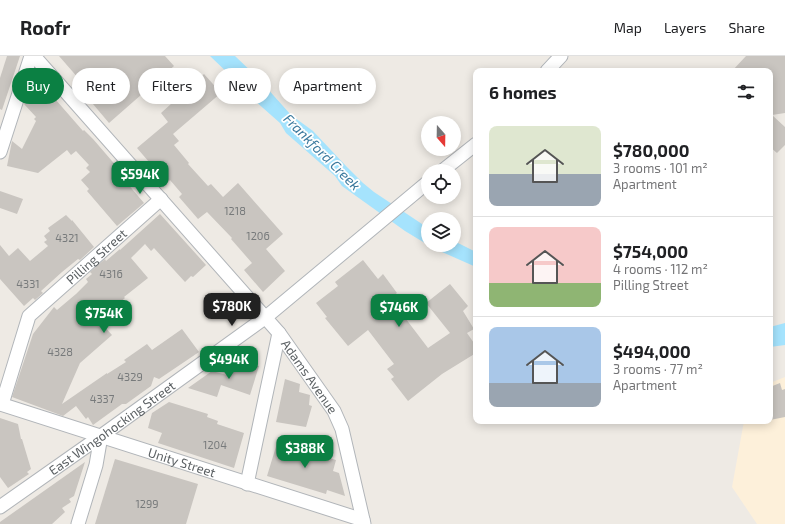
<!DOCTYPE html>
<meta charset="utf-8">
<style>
:root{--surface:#fff;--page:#f6f6f6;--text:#202124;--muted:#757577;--line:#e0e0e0;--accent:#0b8043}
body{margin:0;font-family:"Exo 2",sans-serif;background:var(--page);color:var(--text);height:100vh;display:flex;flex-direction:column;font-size:15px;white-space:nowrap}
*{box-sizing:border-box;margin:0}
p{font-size:13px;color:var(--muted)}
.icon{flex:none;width:22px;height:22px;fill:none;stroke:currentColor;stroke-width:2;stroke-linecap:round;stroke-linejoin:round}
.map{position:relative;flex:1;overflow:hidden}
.panel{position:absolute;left:473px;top:12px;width:300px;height:356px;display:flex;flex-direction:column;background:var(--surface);border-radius:8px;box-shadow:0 2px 10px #0003}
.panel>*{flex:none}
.banner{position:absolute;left:12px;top:12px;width:380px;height:36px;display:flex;gap:8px}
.needle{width:26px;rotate:160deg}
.fabs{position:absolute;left:421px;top:60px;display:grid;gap:8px}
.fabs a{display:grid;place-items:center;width:40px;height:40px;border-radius:50%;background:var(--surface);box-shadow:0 2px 10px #0003;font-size:20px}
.price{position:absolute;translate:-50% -34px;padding:0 9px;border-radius:8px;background:var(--accent);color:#fff;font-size:13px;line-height:26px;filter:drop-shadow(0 1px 2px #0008)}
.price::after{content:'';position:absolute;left:50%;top:24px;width:12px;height:9px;margin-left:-6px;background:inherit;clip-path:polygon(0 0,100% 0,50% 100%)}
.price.on{background:#222;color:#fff}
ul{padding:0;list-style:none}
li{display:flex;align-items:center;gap:12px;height:100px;padding:0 16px}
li+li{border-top:1px solid var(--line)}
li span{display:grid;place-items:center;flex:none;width:112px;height:80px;border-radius:8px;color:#555}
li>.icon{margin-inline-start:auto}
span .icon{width:48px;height:48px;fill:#fffc;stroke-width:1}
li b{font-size:17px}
h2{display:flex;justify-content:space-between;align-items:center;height:48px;padding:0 16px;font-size:17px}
.tag{padding:0 14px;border-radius:18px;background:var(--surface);box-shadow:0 2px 10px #0003;font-size:14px;line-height:36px}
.tag.on{background:var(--accent);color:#fff}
header{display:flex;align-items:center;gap:24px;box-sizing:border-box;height:56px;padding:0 20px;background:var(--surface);border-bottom:1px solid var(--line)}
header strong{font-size:19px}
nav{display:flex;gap:22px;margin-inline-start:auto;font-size:14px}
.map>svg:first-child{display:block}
.commercial{fill:#fdf0da}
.water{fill:#a5e3fd}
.building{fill:#c9c5c0}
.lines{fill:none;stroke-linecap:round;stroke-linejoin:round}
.minor-casing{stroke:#b1b5b9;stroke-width:15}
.minor{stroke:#fff;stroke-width:13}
.labels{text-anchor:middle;stroke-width:3.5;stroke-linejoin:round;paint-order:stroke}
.number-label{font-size:11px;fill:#777a7b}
.street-label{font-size:13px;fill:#5c6164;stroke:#fff}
.water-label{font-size:14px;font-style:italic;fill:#3c7a9e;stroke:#fff}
</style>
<header>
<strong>Roofr</strong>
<nav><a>Map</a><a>Layers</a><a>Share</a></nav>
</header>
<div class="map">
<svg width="785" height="468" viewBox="0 0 785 468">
<rect width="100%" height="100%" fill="#eeeae4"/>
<polygon class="commercial" points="785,321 785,468 757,468 732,431 744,365 770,365 770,327"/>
<g class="water">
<polygon points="210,0 235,0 257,21 291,59 313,75 346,110 363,127 374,136 428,172 428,189 454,189 454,185 476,196 476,211 433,192 405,175 342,130 335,120 286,77 280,67 238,30 233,22"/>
<polygon points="785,267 785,289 770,291 770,271"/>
</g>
<g class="building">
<polygon points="7,0 20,0 2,54 0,53 0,22"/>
<polygon points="59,0 165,0 174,10 109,67 82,35 86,31"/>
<polygon points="746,0 785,0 785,57 772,59 785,71 785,89 777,97 770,91 770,15 732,15"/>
<polygon points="204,18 221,37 173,78 179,85 174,89 189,107 188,108 208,130 211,128 223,141 238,127 283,178 266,193 285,215 263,236 244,214 252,207 231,183 232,182 207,156 198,163 179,141 182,138 170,124 167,127 137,92 168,66 161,57"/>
<polygon points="33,20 35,20 83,75 84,74 93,83 118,112 122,119 121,120 144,147 117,170 87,135 89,133 81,124 90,116 86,112 89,109 76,95 71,99 67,94 38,117 7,110 12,85 22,93 36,65 34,63 36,61 24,48 30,37 28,35"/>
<polygon points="0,135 23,143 17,158 0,152"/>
<polygon points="160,158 206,209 193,221 191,220 185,226 154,192 151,195 145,188 131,202 148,222 124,241 125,242 99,265 112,279 80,307 62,348 107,317 107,318 126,306 124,304 147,288 152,294 182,273 199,296 159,323 154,321 151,330 126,348 122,348 93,369 88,361 86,363 76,350 63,360 12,341 33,278 54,251 57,254 76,238 88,226 86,223 92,218 90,216 105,203 106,205 120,193 120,194"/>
<polygon points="66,159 72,165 72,164 94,191 80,204 78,203 62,216 41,235 43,237 35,244 33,242 24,250 0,223 0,189 9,200 18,192 30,205 48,190 44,186 47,184 44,180 50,175 48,172"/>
<polygon points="363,204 378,223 383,218 397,237 390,242 428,292 450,277 426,247 450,228 468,250 463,255 474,273 467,277 476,290 476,297 442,318 408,345 391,323 394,321 387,313 394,308 368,274 348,290 325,262 327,261 316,247 338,230 335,226"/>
<polygon points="237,303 259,310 250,339 221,329 217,341 188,332 212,315 227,319 230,312 232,313 234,306 236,306"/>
<polygon points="285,323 300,328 299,336 310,339 309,349 312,350 306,371 276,366"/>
<polygon points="780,327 782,334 785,333 785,361 770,364 770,331"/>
<polygon points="169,346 208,358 207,361 218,365 217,368 244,377 234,412 158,387 162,377 148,372 152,357"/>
<polygon points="0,362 18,368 21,383 22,383 31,413 27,416 29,418 8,432 0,421"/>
<polygon points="278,384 296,389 295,392 336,404 333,415 339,417 345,440 327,434 326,438 267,420"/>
<polygon points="115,403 198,428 186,468 95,468"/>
<polygon points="85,406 74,440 69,443 71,446 62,452 65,456 52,468 0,468 0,466"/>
</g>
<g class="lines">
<defs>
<g id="minor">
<path id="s1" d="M34 0 279 277 334 355 342 373 364 468"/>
<polyline points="547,15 561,0"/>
<polyline points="0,96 31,0"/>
<polyline points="442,115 476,88"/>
<path id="s2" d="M0 348 363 464"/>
<path id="s3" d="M2 348 29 260 161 143"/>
<polyline points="247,428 279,277"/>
<path id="s4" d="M0 451 101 380 266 261 428 126"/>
<polyline points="78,468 96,409 101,380"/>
</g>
</defs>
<use href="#minor" class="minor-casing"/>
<use href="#minor" class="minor"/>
</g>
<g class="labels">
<g class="number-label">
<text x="235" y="159">1218</text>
<text x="258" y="184">1206</text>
<text x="67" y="186">4321</text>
<text x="111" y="222">4316</text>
<text x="28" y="232">4331</text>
<text x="60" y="300">4328</text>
<text x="130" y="325">4329</text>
<text x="102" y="347">4337</text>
<text x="215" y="393">1204</text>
<text x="147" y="452">1299</text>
</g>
<g class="street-label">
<text dy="5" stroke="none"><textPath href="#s3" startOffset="182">Pilling Street</textPath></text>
<text dy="5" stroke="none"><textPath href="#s1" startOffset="423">Adams Avenue</textPath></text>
<text dy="5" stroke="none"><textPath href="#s4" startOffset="137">East Wingohocking Street</textPath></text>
<text dy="5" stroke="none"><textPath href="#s2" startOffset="191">Unity Street</textPath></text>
</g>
<g class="water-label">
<text transform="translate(322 96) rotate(45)" y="5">Frankford Creek</text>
</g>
</g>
</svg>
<div class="fabs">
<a><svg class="needle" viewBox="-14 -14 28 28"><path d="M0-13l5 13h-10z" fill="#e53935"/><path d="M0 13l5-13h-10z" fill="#757577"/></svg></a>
<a><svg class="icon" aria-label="locate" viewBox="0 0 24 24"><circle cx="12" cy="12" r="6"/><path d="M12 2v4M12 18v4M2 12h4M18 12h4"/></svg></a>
<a><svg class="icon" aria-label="layers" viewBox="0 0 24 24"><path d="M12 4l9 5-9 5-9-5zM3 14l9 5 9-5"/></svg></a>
</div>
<b class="price" style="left:140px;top:139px">$594K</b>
<b class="price on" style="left:232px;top:271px">$780K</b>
<b class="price" style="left:399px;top:272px">$746K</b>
<b class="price" style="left:104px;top:278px">$754K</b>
<b class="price" style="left:229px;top:324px">$494K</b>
<b class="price" style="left:305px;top:413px">$388K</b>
<div class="banner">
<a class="tag on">Buy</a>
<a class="tag">Rent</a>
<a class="tag">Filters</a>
<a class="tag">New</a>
<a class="tag">Apartment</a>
</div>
<section class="panel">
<h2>6 homes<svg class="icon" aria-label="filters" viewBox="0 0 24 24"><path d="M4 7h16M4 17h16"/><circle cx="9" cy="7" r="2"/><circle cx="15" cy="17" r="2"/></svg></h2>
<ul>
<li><span style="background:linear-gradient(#dfe7d0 60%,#9aa5b1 0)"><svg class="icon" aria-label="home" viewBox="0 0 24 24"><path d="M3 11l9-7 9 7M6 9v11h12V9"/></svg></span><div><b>$780,000</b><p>3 rooms · 101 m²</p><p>Apartment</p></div></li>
<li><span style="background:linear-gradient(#f6c9c9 70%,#8fb573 0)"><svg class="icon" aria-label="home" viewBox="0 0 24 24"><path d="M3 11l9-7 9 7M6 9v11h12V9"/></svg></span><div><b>$754,000</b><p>4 rooms · 112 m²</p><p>Pilling Street</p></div></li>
<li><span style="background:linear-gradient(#a9c7e8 70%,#9aa5b1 0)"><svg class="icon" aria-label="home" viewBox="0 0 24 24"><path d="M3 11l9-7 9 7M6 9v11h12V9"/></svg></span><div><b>$494,000</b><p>3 rooms · 77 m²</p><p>Apartment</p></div></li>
</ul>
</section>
</div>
